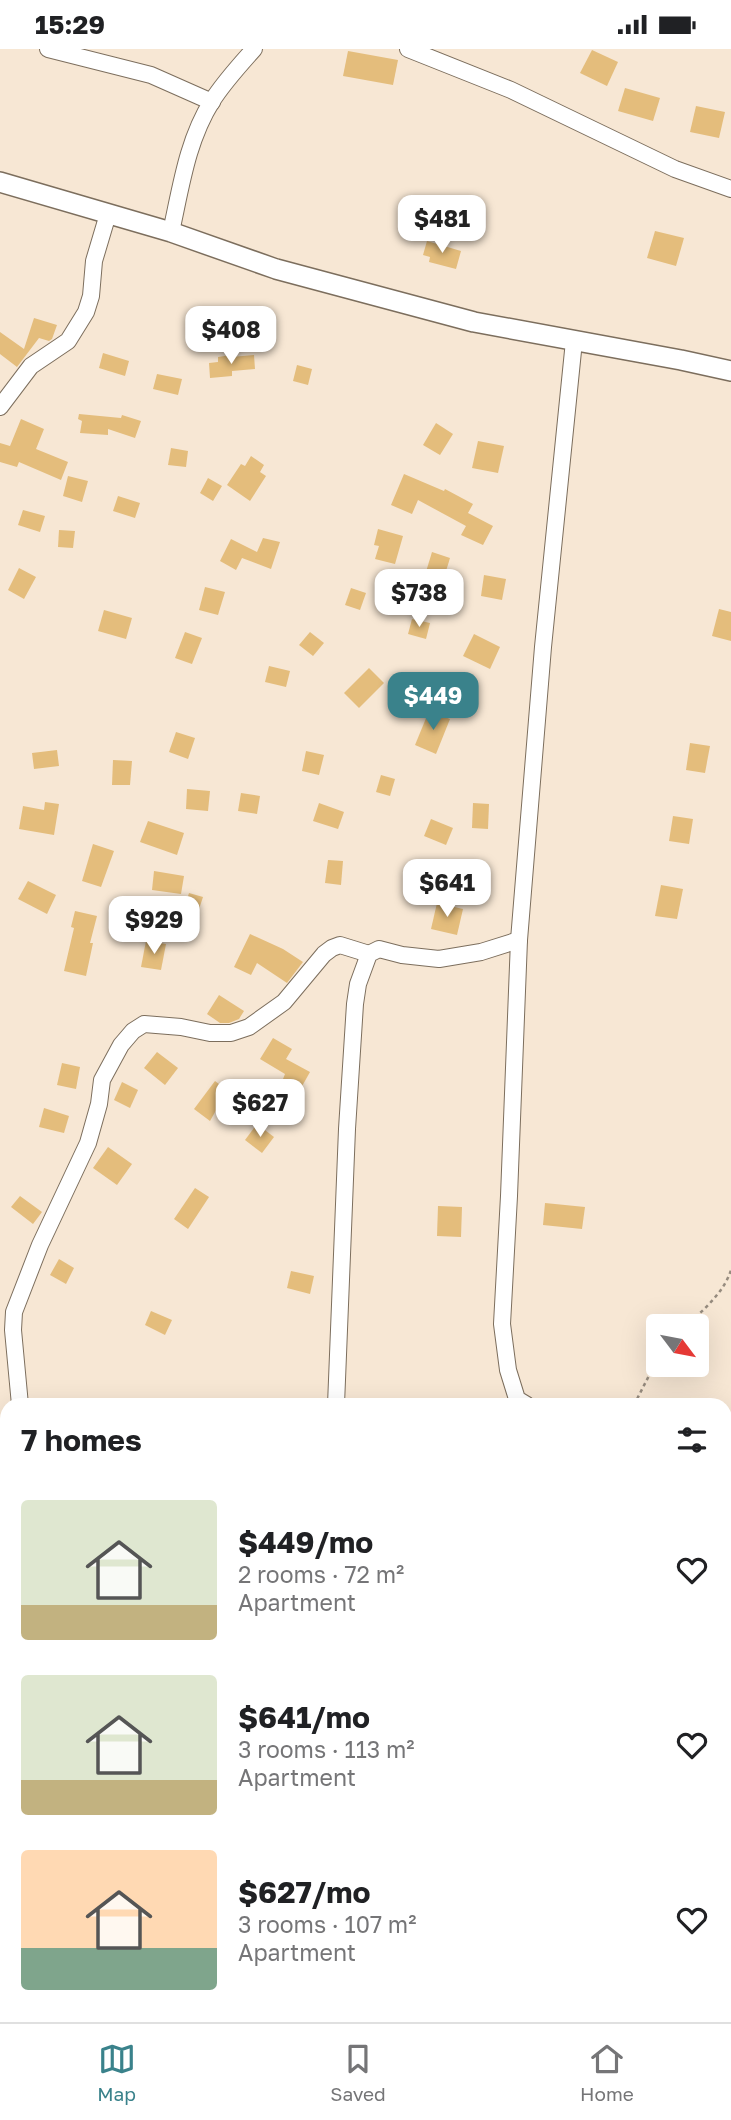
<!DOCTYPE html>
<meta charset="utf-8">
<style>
:root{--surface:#fff;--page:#f2f2f2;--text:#202124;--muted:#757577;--line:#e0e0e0;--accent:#3a828b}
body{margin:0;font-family:"Golos Text",sans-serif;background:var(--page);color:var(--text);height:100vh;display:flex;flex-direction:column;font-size:26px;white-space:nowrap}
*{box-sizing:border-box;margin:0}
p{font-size:23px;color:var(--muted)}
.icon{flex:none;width:38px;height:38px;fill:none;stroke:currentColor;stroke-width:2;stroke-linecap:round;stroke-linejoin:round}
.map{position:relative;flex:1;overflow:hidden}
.panel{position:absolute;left:0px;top:1349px;width:732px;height:625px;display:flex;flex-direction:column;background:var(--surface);border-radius:21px 21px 0 0;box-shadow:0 7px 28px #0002}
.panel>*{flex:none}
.needle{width:46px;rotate:122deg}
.buttons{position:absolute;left:646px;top:1265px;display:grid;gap:14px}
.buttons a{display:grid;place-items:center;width:63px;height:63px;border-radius:7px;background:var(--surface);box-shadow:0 7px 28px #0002;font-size:35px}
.price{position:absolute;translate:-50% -60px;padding:0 16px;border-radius:14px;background:#fff;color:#222;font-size:23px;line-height:46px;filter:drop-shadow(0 2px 4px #0008)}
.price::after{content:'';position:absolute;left:50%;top:42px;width:21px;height:16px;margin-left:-10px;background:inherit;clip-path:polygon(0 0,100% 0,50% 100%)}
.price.current{background:var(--accent);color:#fff}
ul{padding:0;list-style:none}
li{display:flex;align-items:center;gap:21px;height:175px;padding:0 21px}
li span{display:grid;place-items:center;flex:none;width:196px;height:140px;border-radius:7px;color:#555}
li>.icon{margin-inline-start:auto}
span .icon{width:84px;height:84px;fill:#fffc;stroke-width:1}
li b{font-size:30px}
h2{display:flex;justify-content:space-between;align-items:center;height:84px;padding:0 21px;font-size:30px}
.status{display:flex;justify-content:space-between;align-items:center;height:49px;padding:0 35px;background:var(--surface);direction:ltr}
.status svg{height:19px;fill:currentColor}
.dock{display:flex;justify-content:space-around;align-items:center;height:98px;border-top:2px solid var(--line);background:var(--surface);font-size:19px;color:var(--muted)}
.dock a{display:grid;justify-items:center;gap:4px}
.dock .current{color:var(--accent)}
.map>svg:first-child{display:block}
.building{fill:#e4bd7c}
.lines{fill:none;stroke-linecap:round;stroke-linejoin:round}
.minor-casing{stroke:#7c6e5d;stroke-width:18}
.major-casing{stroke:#7c6e5d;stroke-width:22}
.path{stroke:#968b7e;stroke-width:2.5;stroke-dasharray:3.5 3.5;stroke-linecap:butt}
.minor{stroke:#fff;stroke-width:16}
.major{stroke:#fff;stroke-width:19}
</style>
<div class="status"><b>15:29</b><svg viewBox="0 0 49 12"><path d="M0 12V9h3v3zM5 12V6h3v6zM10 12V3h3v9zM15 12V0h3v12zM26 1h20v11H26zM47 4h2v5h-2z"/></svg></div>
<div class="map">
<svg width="731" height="1973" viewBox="0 0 731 1973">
<rect width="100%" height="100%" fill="#f7e7d4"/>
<g class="building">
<polygon points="592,1 618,13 607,37 580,24"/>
<polygon points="348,2 398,11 393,36 343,27"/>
<polygon points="625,39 660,49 653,72 618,62"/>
<polygon points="696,57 725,63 719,89 690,83"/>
<polygon points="655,182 684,189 676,217 647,209"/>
<polygon points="427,192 461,202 456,220 429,213 430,208 423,206"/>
<polygon points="34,269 57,276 52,290 49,292 39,289 17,318 0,305 0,283 24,300"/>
<polygon points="103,304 129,312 125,327 99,319"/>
<polygon points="231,306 231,308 254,306 255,320 232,322 232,327 210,329 209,314 218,313 218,308"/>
<polygon points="297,316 312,320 308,336 293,332"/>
<polygon points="157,325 182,330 178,346 153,340"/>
<polygon points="79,365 121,369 122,366 141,372 135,389 108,380 108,386 80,384 82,372 78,370"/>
<polygon points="21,370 44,380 36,400 68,413 61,431 19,413 17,418 0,413 0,394 10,397"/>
<polygon points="436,374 453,385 440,406 423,396"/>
<polygon points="478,392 504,397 498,424 472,419"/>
<polygon points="171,399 188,402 186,418 168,416"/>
<polygon points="251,407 264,416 260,423 266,427 250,452 227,436 241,415 245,417"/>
<polygon points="404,425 444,442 445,440 473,455 468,464 493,477 483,496 461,486 466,477 418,451 412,465 391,456"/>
<polygon points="68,427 88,432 82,453 63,447"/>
<polygon points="208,429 222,437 213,452 200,444"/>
<polygon points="118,447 140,454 135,469 113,462"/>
<polygon points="23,461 45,467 40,483 18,476"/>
<polygon points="378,480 403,487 395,515 375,510 379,497 374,496"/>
<polygon points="59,481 75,482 73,499 58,498"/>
<polygon points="263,489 280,493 271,520 242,509 236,521 220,512 231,490 257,503"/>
<polygon points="432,503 450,509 443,532 425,526"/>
<polygon points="19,519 36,528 24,550 8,541"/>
<polygon points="484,526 506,530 502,551 481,547"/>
<polygon points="205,538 225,543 218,566 199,561"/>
<polygon points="387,538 404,542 400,557 383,552"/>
<polygon points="351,539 366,544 360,561 345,556"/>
<polygon points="719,560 731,563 731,592 712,587"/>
<polygon points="104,561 132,569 126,590 98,582"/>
<polygon points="412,570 430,574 426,590 408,585"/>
<polygon points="185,583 202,589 192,615 175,609"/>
<polygon points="310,583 324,594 313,607 299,596"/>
<polygon points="474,585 500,598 490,620 463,607"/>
<polygon points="269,617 290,622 286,638 265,633"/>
<polygon points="369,619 384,634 359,659 344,644"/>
<polygon points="429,662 450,670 436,705 415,696"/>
<polygon points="176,683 195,689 188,710 169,703"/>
<polygon points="690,694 710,697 705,724 686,721"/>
<polygon points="57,701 59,717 34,720 32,704"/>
<polygon points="306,702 324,706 319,726 302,722"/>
<polygon points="113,711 132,712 130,736 112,736"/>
<polygon points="381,726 395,730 390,747 376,743"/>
<polygon points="187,740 210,742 208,762 186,760"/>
<polygon points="241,744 260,747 257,765 238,762"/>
<polygon points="45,753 59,755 54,786 19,780 23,757 44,761"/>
<polygon points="319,754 344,763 338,780 313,772"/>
<polygon points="473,754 489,755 488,780 472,779"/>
<polygon points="673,767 693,770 689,795 669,792"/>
<polygon points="431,770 453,779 446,796 424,787"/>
<polygon points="148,772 184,784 177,806 140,793"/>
<polygon points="93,795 114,802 101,838 82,832"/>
<polygon points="328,811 343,812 341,836 325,834"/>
<polygon points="154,822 184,827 181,845 152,841"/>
<polygon points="28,832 56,846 47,865 18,850"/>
<polygon points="661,836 683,840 677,870 655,867"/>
<polygon points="189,844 203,848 192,881 179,877"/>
<polygon points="437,854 463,860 457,886 431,880"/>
<polygon points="75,862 97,867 90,894 93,894 86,927 64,922 74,879 71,878"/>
<polygon points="250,885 283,900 303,913 287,934 257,914 251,926 234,918"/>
<polygon points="146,892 166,895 161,921 141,918"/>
<polygon points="219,946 244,962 239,970 229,974 220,974 207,965"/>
<polygon points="273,989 292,1000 286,1010 310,1023 301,1039 283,1030 285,1025 260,1010"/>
<polygon points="157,1003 178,1019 165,1036 144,1019"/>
<polygon points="62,1014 80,1018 76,1040 57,1036"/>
<polygon points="215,1032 233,1046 223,1059 219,1056 210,1072 194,1060"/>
<polygon points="122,1033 138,1041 130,1059 114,1051"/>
<polygon points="44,1059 69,1067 64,1084 39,1078"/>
<polygon points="257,1075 274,1088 262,1104 245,1091"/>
<polygon points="108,1098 132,1115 117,1136 93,1119"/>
<polygon points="195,1139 209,1148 188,1180 174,1170"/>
<polygon points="20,1147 42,1163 33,1175 11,1158"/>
<polygon points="545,1154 585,1158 582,1180 543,1176"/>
<polygon points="438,1157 462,1158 461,1188 437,1187"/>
<polygon points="59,1210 74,1219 66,1235 50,1226"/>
<polygon points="291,1222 314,1227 310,1245 287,1239"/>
<polygon points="151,1262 172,1271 165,1286 145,1276"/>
</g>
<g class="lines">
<defs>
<g id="minor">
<polyline points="48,0 151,26 212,53"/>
<polyline points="408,0 511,41 675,120 731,140"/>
<path d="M171 183C181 138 187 92 212 52 224 33 239 17 254 0"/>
<polyline points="0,358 31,317 68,292 86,263 91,247 94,212 108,165"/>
<polyline points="20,1356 13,1281 14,1263 40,1196 88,1094 99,1055 102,1031 121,996 133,982 144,975 181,978 210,984 231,984 249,978 284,953 324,905 332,899 340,896 369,905"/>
<polyline points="336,1356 347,1080 355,955 358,935 369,905 379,900 402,906 439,910 481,903 519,891"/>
<polyline points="527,1356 517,1350 508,1321 502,1275 509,1147 519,891 543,598 574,292"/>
<polyline points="724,1683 731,1685"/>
<polyline points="0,1687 7,1671"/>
<polyline points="0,1920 7,1919"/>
</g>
<polyline id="major" points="0,133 171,183 276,220 474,273 681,311 731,322"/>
</defs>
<use href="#minor" class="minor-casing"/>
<use href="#major" class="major-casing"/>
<g class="path">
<path d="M685 1278C702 1262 724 1244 731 1221"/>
<polyline points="634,1356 658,1309"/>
</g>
<use href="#minor" class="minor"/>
<use href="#major" class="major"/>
</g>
</svg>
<div class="buttons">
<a><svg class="needle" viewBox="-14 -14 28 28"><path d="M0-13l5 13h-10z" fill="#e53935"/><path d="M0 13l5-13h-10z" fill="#757577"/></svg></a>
</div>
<b class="price" style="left:442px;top:206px">$481</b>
<b class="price" style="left:231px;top:317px">$408</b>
<b class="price" style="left:419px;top:580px">$738</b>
<b class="price current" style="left:433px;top:683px">$449</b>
<b class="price" style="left:447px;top:870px">$641</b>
<b class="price" style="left:154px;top:907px">$929</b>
<b class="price" style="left:260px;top:1090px">$627</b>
<section class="panel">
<h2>7 homes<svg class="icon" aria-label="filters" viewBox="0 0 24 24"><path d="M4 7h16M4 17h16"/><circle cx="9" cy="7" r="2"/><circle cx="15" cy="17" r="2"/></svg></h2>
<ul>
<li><span style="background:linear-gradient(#dfe7d0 75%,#c2b280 0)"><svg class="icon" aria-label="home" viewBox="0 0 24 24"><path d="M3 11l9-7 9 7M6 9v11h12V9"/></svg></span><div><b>$449/mo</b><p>2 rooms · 72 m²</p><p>Apartment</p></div><svg class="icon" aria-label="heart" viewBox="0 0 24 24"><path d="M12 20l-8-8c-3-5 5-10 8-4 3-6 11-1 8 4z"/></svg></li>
<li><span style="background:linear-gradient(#dfe7d0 75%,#c2b280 0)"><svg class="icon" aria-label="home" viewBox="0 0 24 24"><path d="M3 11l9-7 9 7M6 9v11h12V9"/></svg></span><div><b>$641/mo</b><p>3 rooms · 113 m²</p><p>Apartment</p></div><svg class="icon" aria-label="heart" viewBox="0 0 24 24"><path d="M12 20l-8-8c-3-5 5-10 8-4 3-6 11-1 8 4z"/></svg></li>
<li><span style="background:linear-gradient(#ffd9b3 70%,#7fa58c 0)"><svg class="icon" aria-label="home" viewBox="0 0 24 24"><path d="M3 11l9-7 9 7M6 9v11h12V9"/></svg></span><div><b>$627/mo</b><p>3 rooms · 107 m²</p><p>Apartment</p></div><svg class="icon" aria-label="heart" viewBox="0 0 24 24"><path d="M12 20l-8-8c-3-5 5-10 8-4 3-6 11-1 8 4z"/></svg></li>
</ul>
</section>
</div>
<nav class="dock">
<a class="current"><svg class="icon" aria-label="map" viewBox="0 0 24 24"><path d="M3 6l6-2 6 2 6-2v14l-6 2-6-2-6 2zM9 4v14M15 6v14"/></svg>Map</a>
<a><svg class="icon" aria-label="saved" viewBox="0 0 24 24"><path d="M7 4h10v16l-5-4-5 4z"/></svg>Saved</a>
<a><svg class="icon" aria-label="home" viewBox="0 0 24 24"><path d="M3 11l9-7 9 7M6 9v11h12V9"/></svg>Home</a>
</nav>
